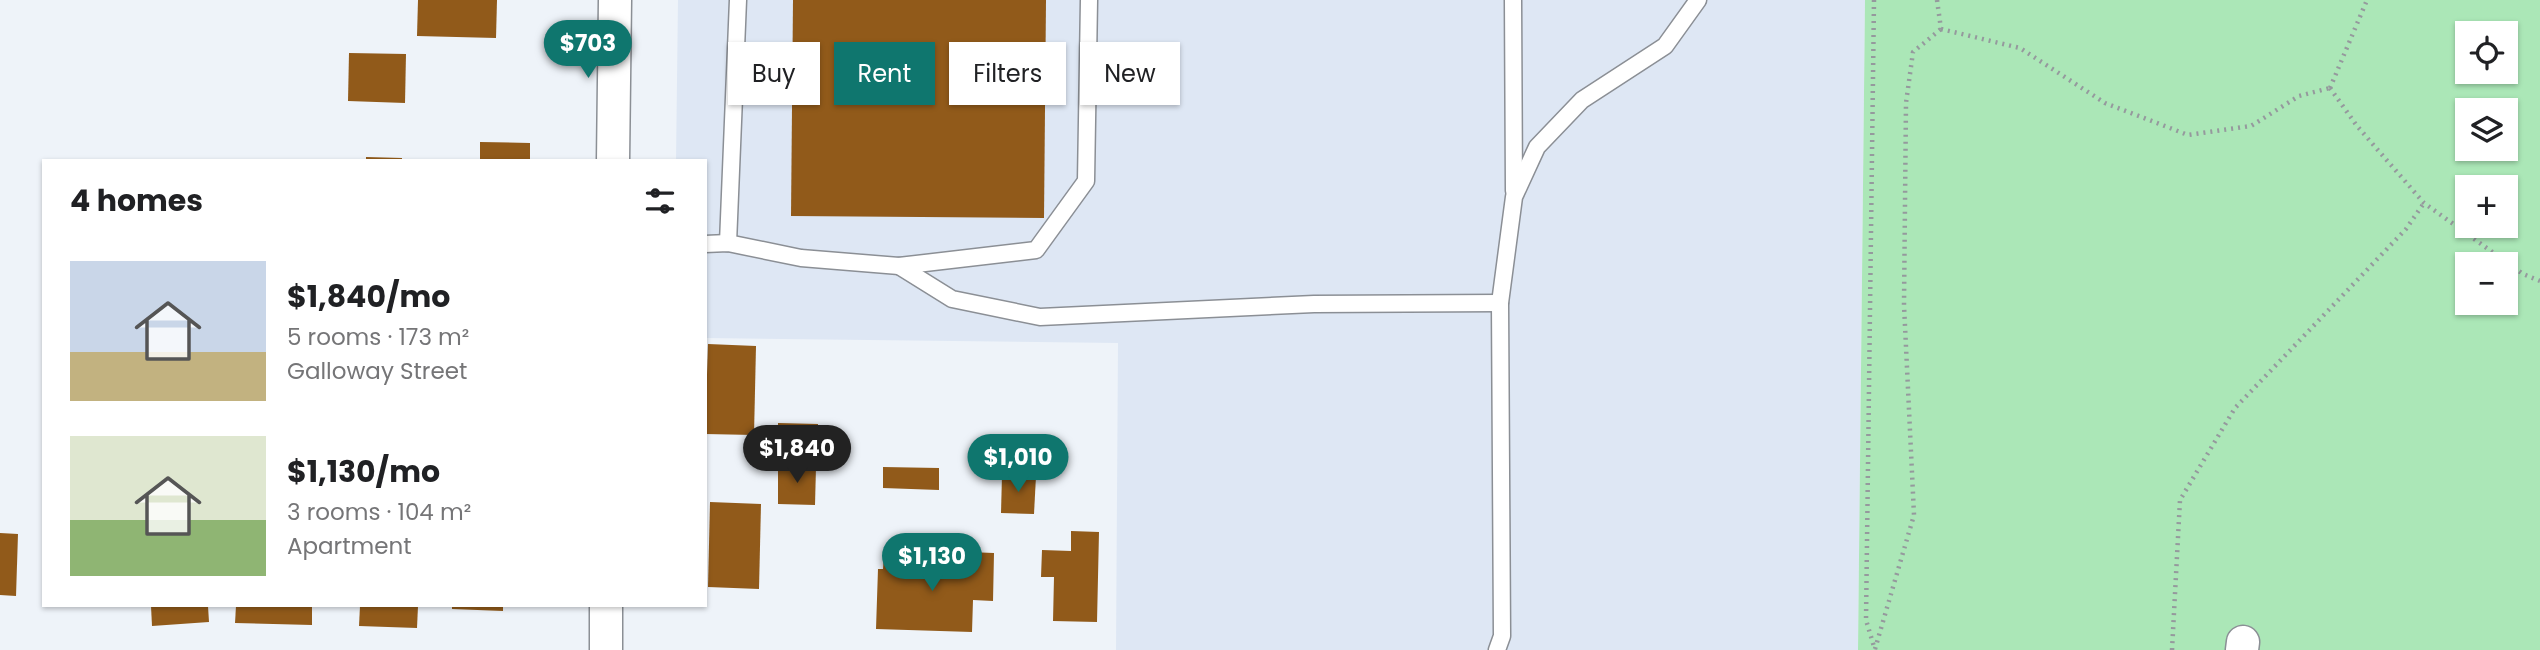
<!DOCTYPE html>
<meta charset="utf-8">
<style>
:root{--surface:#fff;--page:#f6f6f6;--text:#202124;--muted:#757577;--accent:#0f766e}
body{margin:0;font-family:Poppins,sans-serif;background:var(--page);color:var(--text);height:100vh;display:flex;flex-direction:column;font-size:26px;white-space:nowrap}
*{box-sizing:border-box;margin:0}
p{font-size:23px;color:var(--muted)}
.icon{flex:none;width:38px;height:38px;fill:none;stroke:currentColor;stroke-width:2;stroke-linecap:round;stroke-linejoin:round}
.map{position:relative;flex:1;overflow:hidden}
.sheet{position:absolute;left:42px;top:159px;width:665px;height:448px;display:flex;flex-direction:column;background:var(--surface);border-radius:0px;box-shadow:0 2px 5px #0004}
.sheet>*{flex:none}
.banner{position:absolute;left:728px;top:42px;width:665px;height:63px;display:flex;gap:14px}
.controls{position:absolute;left:2455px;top:21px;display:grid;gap:14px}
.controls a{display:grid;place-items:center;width:63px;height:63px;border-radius:0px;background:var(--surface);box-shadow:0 2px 5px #0004;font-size:35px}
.price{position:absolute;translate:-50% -60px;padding:0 16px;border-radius:24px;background:var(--accent);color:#fff;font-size:23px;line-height:46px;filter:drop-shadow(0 2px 4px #0008)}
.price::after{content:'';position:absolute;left:50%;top:42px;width:21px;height:16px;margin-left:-10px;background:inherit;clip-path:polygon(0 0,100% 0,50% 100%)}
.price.current{background:#222;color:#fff}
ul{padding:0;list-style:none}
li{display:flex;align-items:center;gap:21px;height:175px;padding:0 28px}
li span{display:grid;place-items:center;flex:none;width:196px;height:140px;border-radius:0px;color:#555}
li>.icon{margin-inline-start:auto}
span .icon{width:84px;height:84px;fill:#fffc;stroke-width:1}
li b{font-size:30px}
h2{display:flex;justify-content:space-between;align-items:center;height:84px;padding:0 28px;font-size:30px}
.tag{padding:0 24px;border-radius:0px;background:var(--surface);box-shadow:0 2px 5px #0004;font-size:24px;line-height:63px}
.tag.current{background:var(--accent);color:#fff}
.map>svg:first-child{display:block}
.built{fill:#dee7f4}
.green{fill:#abe7b7;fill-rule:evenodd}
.building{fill:#915a1a}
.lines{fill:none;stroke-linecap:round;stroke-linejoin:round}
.service-casing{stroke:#8b8f95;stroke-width:19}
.minor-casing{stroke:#8b8f95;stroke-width:35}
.path{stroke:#95999d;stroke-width:4.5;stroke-dasharray:2 5;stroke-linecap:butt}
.service{stroke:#fff;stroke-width:16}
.minor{stroke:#fff;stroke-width:32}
</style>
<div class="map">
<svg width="2540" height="650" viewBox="0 0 2540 650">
<rect width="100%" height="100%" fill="#eef3f9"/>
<polygon class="built" points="678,0 1865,0 1858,650 1116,650 1118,343 705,338 705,161 676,161"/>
<path class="green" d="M1865 0H2540V650H1858ZM2468 33H2506V72H2468ZM2468 110H2506V149H2468ZM2468 187H2506V226H2468ZM2468 264H2506V303H2468Z"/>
<g class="building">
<polygon points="418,0 497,0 496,38 417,36"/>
<polygon points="793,0 1046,0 1044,218 791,216"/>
<polygon points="349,53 406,54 405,103 348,101"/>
<polygon points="480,142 530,143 530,161 480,161"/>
<polygon points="366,157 402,158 402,161 366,161"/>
<polygon points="708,344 756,346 754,435 705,434"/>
<polygon points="778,423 818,424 817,463 778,461"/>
<polygon points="778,466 816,467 815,505 778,504"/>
<polygon points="883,467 939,468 939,490 883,488"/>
<polygon points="1002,475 1036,476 1034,514 1001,513"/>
<polygon points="710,502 761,504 759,589 708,587"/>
<polygon points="1071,531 1099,532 1097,622 1053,621 1054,577 1041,577 1042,550 1071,551"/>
<polygon points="0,533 18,534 16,596 0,595"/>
<polygon points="968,552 994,553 993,601 973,600 972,632 876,629 878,569 883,569 884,555 941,557 940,571 967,572"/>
<polygon points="151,606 208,606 209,622 152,626"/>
<polygon points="236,606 312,606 312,625 235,623"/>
<polygon points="360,606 418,606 417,628 359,626"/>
<polygon points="452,606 503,606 503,611 452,609"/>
</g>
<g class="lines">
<defs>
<g id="service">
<polyline points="1513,0 1514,191"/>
<polyline points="728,243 738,0"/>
<polyline points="705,244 728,243 801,258 899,266 1036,250 1086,181 1089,0"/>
<polyline points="899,266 952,299 1040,317 1314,304 1500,303"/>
<polyline points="1497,650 1502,636 1500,303 1514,197 1537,147 1582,100 1665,46 1698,0"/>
</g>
<g id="minor">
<polyline points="613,161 615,0"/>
<polyline points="606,650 606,606"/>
<polyline points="2242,650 2243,642"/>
</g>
</defs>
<use href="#service" class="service-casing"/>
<use href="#minor" class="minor-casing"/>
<g class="path">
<polyline points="1874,0 1866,620 1875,650"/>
<polyline points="1937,0 1941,29"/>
<polyline points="1941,29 2020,48 2105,103 2188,135 2251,126 2299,96 2330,88"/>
<polyline points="2330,88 2357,126 2424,203 2523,274 2540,281"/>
<polyline points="2330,88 2367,0"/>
<polyline points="1875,649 1914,515 1904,305 1906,103 1913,52 1941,29"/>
<polyline points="2172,650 2180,500 2235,408 2406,229 2424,203"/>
</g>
<use href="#service" class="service"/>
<use href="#minor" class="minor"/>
</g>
</svg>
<div class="controls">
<a><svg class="icon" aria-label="locate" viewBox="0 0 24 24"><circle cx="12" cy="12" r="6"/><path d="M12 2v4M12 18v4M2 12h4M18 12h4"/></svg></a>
<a><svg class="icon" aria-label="layers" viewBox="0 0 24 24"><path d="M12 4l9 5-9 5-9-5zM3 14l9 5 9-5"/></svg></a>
<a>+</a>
<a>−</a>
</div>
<b class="price" style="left:588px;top:80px">$703</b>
<b class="price current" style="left:797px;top:485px">$1,840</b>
<b class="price" style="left:1018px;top:494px">$1,010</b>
<b class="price" style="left:932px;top:593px">$1,130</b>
<div class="banner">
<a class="tag">Buy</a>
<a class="tag current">Rent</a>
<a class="tag">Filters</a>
<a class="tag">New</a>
</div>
<section class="sheet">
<h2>4 homes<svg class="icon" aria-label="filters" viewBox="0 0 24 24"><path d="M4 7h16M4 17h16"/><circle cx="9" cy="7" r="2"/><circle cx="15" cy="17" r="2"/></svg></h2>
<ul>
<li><span style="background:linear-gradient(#c9d6e8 65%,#c2b280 0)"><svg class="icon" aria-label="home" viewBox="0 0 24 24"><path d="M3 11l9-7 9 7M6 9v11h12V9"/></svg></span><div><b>$1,840/mo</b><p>5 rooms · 173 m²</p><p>Galloway Street</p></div></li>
<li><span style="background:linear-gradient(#dfe7d0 60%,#8fb573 0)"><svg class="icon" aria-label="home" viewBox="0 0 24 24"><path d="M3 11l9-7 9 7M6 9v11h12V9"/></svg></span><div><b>$1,130/mo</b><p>3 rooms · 104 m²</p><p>Apartment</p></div></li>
</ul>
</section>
</div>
